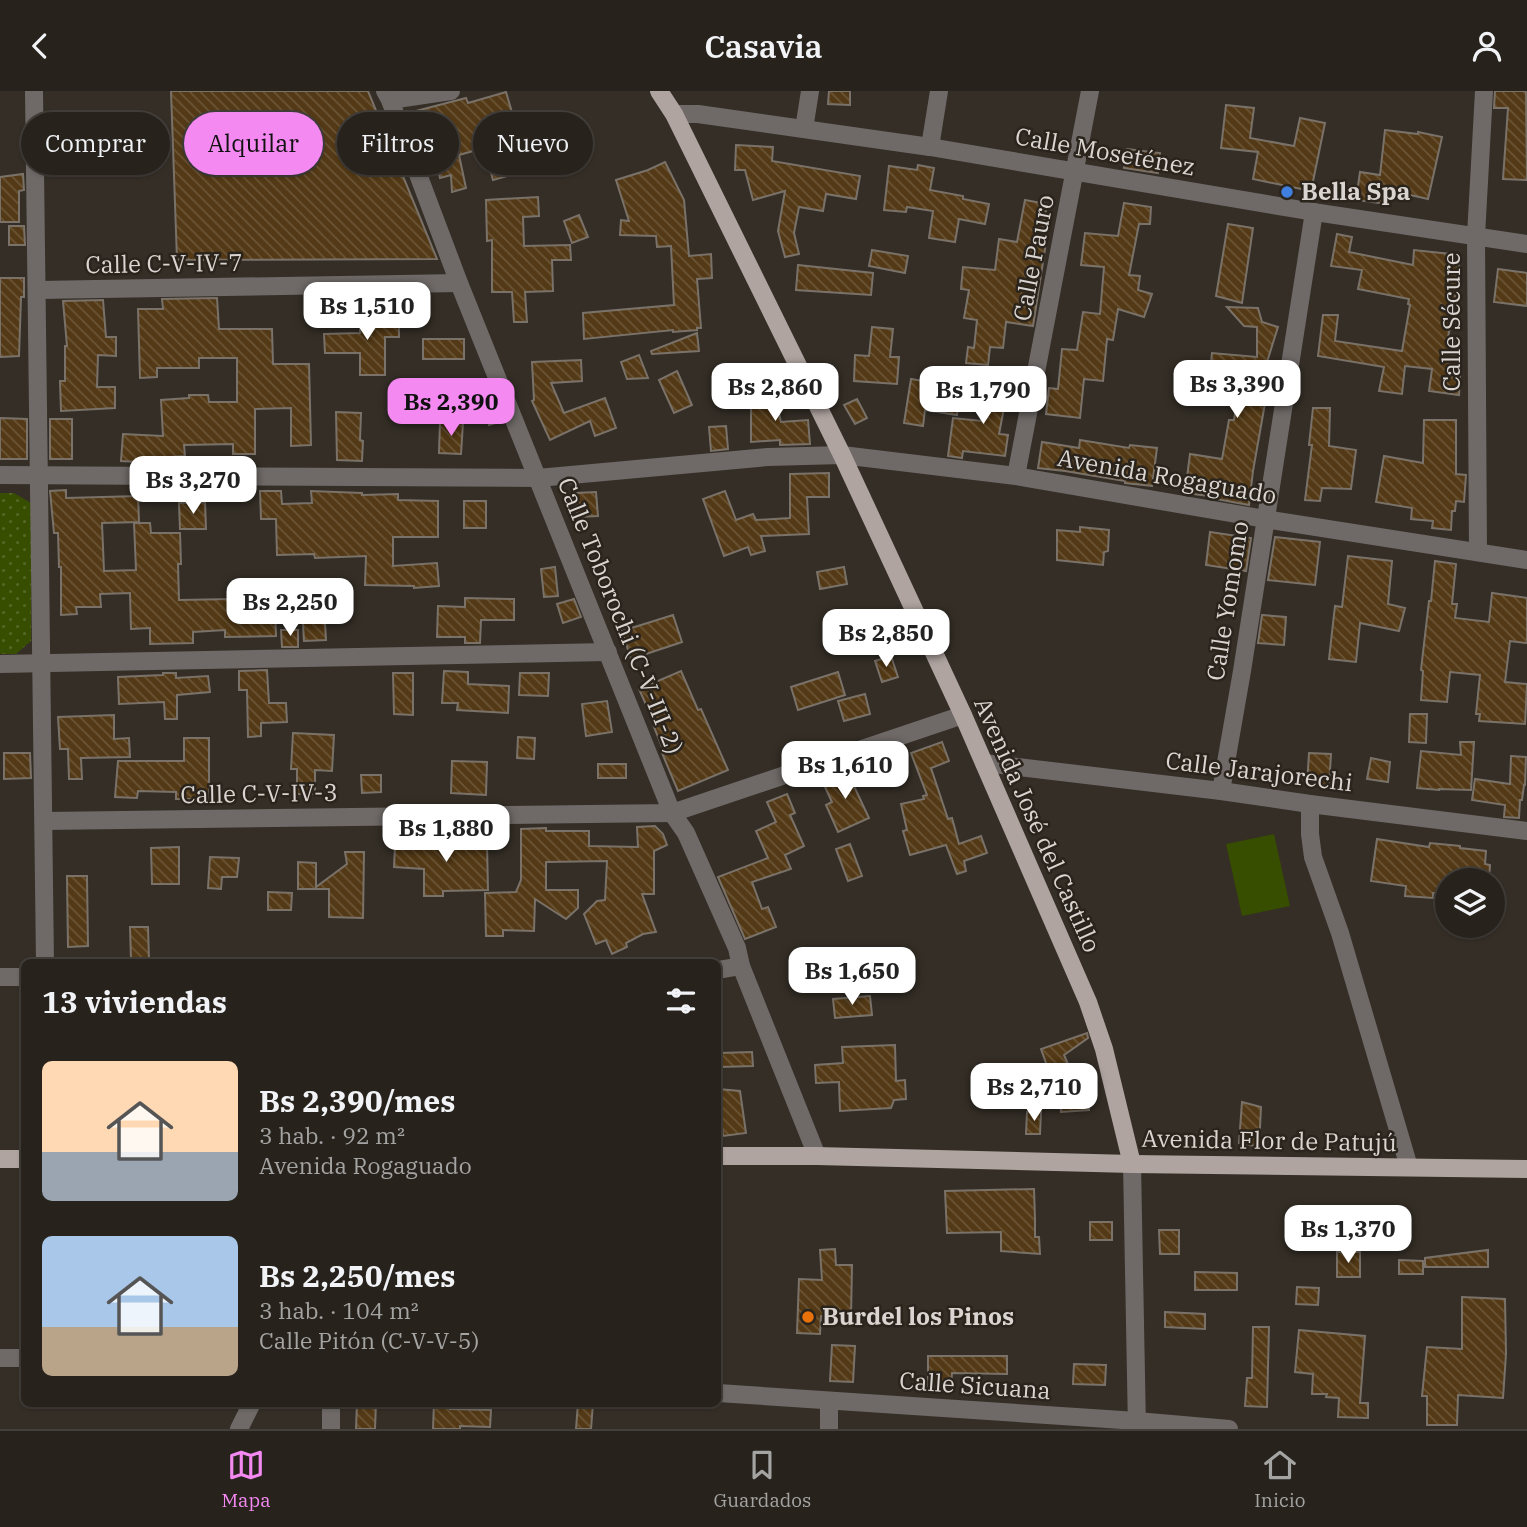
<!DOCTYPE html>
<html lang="es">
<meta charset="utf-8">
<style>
:root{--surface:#27221c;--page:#332f29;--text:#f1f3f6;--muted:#a4a4a3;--line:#433f3b;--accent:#f389f1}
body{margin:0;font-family:"IBM Plex Serif",serif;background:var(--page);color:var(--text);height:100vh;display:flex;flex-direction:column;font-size:26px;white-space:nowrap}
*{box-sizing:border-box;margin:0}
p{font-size:23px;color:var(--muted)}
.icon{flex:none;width:38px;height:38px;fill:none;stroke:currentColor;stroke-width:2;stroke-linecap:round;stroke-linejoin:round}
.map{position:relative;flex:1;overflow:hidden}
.side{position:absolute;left:21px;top:868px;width:700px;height:448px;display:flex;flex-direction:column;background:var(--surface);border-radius:10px;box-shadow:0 2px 5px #0004,0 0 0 2px var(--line)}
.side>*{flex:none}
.hud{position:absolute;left:21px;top:21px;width:700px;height:63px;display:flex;gap:14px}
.tools{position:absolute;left:1435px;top:777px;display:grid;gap:14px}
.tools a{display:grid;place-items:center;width:70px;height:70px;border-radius:50%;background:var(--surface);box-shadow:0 2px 5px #0004,0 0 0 2px var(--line);font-size:35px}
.price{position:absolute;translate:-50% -60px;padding:0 16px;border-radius:14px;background:#fff;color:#222;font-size:23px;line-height:46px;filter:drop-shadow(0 2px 4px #0008)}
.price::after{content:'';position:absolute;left:50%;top:42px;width:21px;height:16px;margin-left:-10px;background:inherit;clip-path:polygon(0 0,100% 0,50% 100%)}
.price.active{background:var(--accent);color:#111}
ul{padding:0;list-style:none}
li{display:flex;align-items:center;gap:21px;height:175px;padding:0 21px}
li span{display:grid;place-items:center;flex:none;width:196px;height:140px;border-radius:10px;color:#555}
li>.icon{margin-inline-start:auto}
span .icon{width:84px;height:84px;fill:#fffc;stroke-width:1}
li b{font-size:30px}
h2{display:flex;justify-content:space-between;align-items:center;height:84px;padding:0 21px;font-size:30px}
.tag{padding:0 24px;border-radius:32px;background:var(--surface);box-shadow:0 2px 5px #0004,0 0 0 2px var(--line);font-size:24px;line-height:63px}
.tag.active{background:var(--accent);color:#111}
header{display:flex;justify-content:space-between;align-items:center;height:91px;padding:0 21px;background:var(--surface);font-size:32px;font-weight:600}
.menu{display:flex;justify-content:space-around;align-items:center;height:98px;border-top:2px solid var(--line);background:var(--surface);font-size:19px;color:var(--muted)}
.menu a{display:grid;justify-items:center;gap:4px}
.menu .active{color:var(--accent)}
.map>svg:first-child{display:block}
.park{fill:url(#park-dots)}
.garden{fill:#374d00}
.building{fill:url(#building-back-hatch);stroke:#7a7269;stroke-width:2}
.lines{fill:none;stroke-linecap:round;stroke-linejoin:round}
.minor{stroke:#6f6a68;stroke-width:18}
.major{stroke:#afa4a0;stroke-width:18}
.shop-dot{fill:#3f7fe0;stroke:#2a241c;stroke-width:2.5}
.food-dot{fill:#e8710a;stroke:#2a241c;stroke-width:2.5}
.labels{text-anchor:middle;stroke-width:5;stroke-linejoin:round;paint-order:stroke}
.street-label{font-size:24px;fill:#dad5d0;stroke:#2a241c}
.poi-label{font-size:24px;font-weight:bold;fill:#dad5d0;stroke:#2a241c;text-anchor:start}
</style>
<header><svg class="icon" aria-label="back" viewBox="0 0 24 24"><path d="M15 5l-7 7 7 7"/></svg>Casavia<svg class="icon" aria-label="person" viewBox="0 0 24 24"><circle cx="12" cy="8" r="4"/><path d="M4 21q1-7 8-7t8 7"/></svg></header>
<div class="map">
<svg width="1527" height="1338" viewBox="0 0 1527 1338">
<defs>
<pattern id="park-dots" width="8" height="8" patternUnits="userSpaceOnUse" patternTransform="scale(1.75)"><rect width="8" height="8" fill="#374d00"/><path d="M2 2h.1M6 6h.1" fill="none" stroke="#536624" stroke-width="1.8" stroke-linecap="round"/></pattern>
<pattern id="building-back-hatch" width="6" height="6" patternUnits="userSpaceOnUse" patternTransform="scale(1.75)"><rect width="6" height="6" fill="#533915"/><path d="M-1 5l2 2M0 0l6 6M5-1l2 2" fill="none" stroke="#6b5536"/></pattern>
</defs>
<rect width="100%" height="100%" fill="#342e26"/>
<polygon class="park" points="0,402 14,402 31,412 31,550 16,563 0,563"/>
<polygon class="garden" points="1274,743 1290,815 1242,825 1226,753"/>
<g class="building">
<polygon points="171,0 368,0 437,168 177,169"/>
<polygon points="829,0 850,0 850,14 828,13"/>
<polygon points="1495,0 1526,0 1527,89 1503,88 1508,17 1494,17"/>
<polygon points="506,1 529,79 493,89 484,57 459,64 466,97 452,101 451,84 440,87 436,70 429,71 416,20 466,7 468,12"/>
<polygon points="1226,14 1254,17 1250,47 1294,55 1300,27 1325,32 1311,100 1253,88 1258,61 1221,57"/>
<polygon points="1385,39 1418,43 1418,41 1442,46 1428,108 1388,99 1386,113 1356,109 1360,81 1380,84"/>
<polygon points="736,54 773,56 772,70 860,85 856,108 826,103 823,120 799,116 794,142 799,163 785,166 778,140 785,100 753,109 745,79 735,79"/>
<polygon points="1127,58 1160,62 1158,82 1124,77"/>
<polygon points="665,71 684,109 689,165 711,163 712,187 697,188 701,237 697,237 697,239 673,241 673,239 584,248 583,222 674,214 671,155 657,156 656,145 620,144 621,129 629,130 616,89 648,79"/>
<polygon points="918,74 934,77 930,99 963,105 963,108 989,113 985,133 959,128 955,151 929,147 933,120 907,116 906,121 884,119 889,75 917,79"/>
<polygon points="23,83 24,99 19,100 19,131 0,131 0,86"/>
<polygon points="538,106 539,125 523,126 524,155 570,154 571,169 552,169 553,200 525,201 527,231 514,231 512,201 492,201 492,149 487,150 486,109"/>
<polygon points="1025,109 1047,113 1042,144 1046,144 1045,158 1033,235 1006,231 1003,257 990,256 988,274 966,272 968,256 974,257 977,229 964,227 969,199 961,198 963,176 995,179 999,148 1017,151"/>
<polygon points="1124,112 1151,116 1150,133 1139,133 1129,184 1140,185 1138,199 1152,203 1144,226 1118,218 1113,249 1107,248 1103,290 1084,288 1080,327 1046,323 1049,297 1058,298 1062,258 1077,259 1083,221 1100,223 1104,176 1081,174 1085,142 1118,145"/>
<polygon points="579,124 588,146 572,152 564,130"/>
<polygon points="1228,133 1253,137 1242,212 1216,205"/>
<polygon points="9,135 24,135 25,154 9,154"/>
<polygon points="1337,143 1352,146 1349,161 1413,174 1414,159 1460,164 1454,218 1448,246 1457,248 1453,265 1461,266 1459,304 1429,300 1432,278 1405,275 1402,303 1379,300 1384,276 1318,265 1323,224 1338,224 1335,250 1402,260 1410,214 1408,213 1409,208 1358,198 1362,179 1331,175"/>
<polygon points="872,159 908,165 905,182 869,175"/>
<polygon points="798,174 873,182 871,204 796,199"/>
<polygon points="1498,178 1527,182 1527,215 1494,211"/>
<polygon points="0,187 24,187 24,206 21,206 19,265 0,266"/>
<polygon points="217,207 219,238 272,238 273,273 309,273 311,354 291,355 291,317 255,318 255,363 233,363 233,353 184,354 185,365 156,367 156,372 121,370 123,343 163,345 161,309 189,307 189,304 208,304 209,311 237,311 237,267 199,267 199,277 157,277 157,286 140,287 138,218 163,218 162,208"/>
<polygon points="103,209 106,246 116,246 116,265 98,264 97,296 115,296 115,317 61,320 60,290 65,290 65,255 67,255 63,210"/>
<polygon points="387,216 399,216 399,246 385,246 385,284 360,284 360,262 325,262 324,243 360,242 360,228 386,228"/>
<polygon points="1227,216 1258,217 1262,231 1278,236 1267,271 1264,301 1267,301 1253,380 1249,414 1216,408 1216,406 1185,402 1190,363 1222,368 1229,329 1234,329 1241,285 1210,282 1212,262 1257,266 1257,236 1244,235"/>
<polygon points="872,236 893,238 890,266 899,266 897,293 854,290 855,264 869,265"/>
<polygon points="697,242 699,260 652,263 651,260"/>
<rect x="423" y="248" width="41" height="20"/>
<polygon points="639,264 648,287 627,288 621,271"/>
<polygon points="581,269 582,290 551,292 564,322 605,307 616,337 595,345 590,330 550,349 532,310 534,309 532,271"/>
<polygon points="677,280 692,314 674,322 659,289"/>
<polygon points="989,287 1009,291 999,343 1008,344 1005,365 963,360 962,367 948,365 953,327 982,330"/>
<polygon points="911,288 930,291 928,301 959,305 957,324 925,319 923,335 904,332"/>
<polygon points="420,300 435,301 434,314 419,318"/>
<polygon points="774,301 781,331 808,329 810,353 780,354 780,349 751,351 751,316 749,307"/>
<polygon points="492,304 502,330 489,334 481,307"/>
<polygon points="857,308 867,327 855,333 844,314"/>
<polygon points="1313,317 1330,317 1329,355 1356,359 1351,398 1322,397 1320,410 1305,409 1312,354 1309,354"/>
<polygon points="336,321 361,322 360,349 363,350 362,370 337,369"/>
<polygon points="0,327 27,328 27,368 0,368"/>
<rect x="50" y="328" width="22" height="40"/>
<polygon points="1424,329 1456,329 1456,383 1466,384 1464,411 1456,410 1455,420 1452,420 1451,439 1432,437 1433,430 1411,428 1412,417 1376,411 1384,365 1423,372"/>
<polygon points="440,331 463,332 461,363 439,362"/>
<polygon points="726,335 728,358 711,360 709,336"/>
<polygon points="1080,349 1129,357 1130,354 1157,357 1152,395 1125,392 1125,390 1065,380 1038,377 1042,351 1079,357"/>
<polygon points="829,382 829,406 807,406 809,443 761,445 765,460 751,464 748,456 724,465 703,408 725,400 736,429 753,423 756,429 790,427 790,383"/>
<polygon points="66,399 66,407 138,405 139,431 102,432 104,480 136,479 134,432 150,432 151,442 180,442 181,473 178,473 179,509 233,508 233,521 275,520 276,545 225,546 225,539 193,541 193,552 150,553 150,537 131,538 130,502 100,503 101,516 76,516 77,523 61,524 61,476 59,476 58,442 54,442 50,400"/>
<polygon points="260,400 281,400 282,413 312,412 311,400 362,402 362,404 398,403 398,409 438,410 438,446 393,446 393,475 437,472 439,495 414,497 414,495 365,494 366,465 315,467 314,463 277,464 276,428 261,428"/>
<polygon points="596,401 598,425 577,426 576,402"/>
<rect x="464" y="410" width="22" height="27"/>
<polygon points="205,411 206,438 180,438 179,412"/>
<polygon points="1080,436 1109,439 1108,460 1104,461 1103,474 1057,469 1057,439 1080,441"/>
<polygon points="1210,441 1251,447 1246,480 1206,474"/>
<polygon points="1275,446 1320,451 1315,494 1268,489"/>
<polygon points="1348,465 1392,470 1388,513 1405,517 1399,540 1360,532 1356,571 1329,568 1335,515 1342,516"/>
<polygon points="1435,470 1456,473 1452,513 1457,513 1455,527 1489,531 1492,502 1527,507 1527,552 1510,550 1505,591 1527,593 1525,633 1479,630 1480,623 1476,623 1480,584 1450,581 1447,611 1421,609 1423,580 1421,579 1429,510 1431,510"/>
<polygon points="555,476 558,505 544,506 541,478"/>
<polygon points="844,476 847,493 820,498 817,481"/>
<polygon points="465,507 514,508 514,529 481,529 480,552 465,552 465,546 437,546 438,515 465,516"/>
<polygon points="574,508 581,526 563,532 557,513"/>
<polygon points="324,514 326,549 304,550 302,515"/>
<polygon points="673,524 682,551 631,568 622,540"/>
<polygon points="1262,524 1286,526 1284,554 1258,552"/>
<polygon points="281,539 298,539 298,556 282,556"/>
<polygon points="891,565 898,586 882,591 875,570"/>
<polygon points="267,579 269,612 286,612 287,631 261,632 261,645 248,646 247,599 239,599 239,580"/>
<polygon points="444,580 468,581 468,593 509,595 508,622 457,619 458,612 442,612"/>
<polygon points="681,580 698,619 701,618 728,679 678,700 662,662 664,661 654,636 656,636 639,598"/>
<polygon points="838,581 845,604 798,619 791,596"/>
<polygon points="163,582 176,582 176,587 208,585 210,601 177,604 177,628 165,628 164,611 119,613 118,586 163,584"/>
<polygon points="393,582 413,582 413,624 394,623"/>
<polygon points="520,582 549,582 548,605 519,604"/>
<polygon points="865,603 870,623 844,630 838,610"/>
<polygon points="607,610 612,641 586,645 582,613"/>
<polygon points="1410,623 1427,623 1426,652 1409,651"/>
<polygon points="114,624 114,648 129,647 130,666 81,667 82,688 69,688 68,658 60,658 58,626"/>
<polygon points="293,642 334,644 332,680 315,679 315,703 297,703 297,678 291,678"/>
<polygon points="518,646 535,647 534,668 517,667"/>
<polygon points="184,647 209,647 209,708 176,708 176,701 138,700 137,707 115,706 118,670 184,670"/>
<polygon points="942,651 949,670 931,677 948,728 952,727 959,753 981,745 987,762 964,770 966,780 957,783 946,754 910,764 903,740 907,739 901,713 924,708 923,705 927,704 911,662"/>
<polygon points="1460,651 1474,651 1471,699 1439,698 1439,699 1417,697 1421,660 1461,664"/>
<polygon points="4,662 30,662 31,687 4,688"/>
<polygon points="1309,662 1331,663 1329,696 1307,694"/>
<polygon points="1511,665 1526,666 1525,694 1524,694 1522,709 1520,709 1519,727 1504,726 1505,714 1472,709 1475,688 1510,693"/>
<polygon points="1371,667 1390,671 1388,691 1367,688"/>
<polygon points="452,670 487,671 486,704 451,702"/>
<rect x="598" y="673" width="28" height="14"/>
<polygon points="845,676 869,727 838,741 826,714 832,711 825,696 834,692 829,681"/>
<polygon points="361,684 381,684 381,701 362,702"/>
<polygon points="787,703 795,722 790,724 804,755 785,764 791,778 752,791 762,818 768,816 776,836 745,848 718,786 768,767 756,740 776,731 767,711"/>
<polygon points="655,735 663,743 667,754 654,760 654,803 642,803 656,841 643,843 626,852 627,856 612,863 606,849 596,853 584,823 597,810 605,809 607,770 546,771 546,799 578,799 578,817 566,828 535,808 534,840 503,839 503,845 486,845 485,802 516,801 521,789 521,738 546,737 546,740 589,740 589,755 638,756 637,736"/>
<polygon points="423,738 443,738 443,755 487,753 488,799 443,800 443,805 424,805 424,778 394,776 395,756 424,757"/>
<polygon points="1377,748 1429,756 1430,752 1460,755 1460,757 1486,760 1485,773 1490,774 1489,789 1447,789 1447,803 1433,802 1433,807 1405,805 1406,795 1371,790"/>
<polygon points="850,753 862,785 848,790 836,758"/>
<polygon points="179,756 179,793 152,793 151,757"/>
<polygon points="345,761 364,761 363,827 329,826 329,798 298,798 298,771 316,772 316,796 347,773"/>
<polygon points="210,766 239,767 237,786 222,786 221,798 208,797"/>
<polygon points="67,785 87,785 88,855 68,856"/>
<polygon points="268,801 292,802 291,819 268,819"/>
<polygon points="130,836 148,836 149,869 131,869"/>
<polygon points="898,871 908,890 892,898 882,879"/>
<polygon points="870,905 872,924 835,927 833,908"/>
<polygon points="1087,942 1088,947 1064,964 1068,973 1049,980 1041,958"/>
<polygon points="895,954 896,990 905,989 906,1008 894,1009 891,1017 840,1020 839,991 816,992 815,974 843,972 842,956"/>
<polygon points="752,961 753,975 720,976 720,962"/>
<polygon points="978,985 1028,986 1028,987 992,1000 993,1006 978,1009"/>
<polygon points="1087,995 1089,1019 1061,1021 1059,997"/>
<polygon points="718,998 740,1000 746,1042 723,1045"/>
<polygon points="1242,1011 1261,1016 1259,1056 1239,1052"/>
<polygon points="1027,1021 1041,1021 1040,1043 1026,1043"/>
<polygon points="1034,1098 1035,1128 1035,1146 1039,1146 1040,1163 1001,1160 1001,1141 947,1142 945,1100"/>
<rect x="1090" y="1131" width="22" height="18"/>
<polygon points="1159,1139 1179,1139 1179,1163 1160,1163"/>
<polygon points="835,1158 836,1174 852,1174 851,1226 821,1225 820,1243 797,1242 799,1188 822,1189 820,1159"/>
<polygon points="1488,1159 1488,1176 1425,1176 1425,1167"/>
<rect x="1337" y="1161" width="23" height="25"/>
<polygon points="1399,1169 1423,1170 1423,1183 1399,1183"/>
<polygon points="1195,1181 1237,1182 1237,1199 1195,1199"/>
<polygon points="1297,1196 1319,1197 1318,1214 1296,1213"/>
<polygon points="1462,1206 1505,1208 1506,1263 1503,1307 1458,1304 1457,1334 1427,1334 1427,1305 1422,1305 1427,1256 1462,1258"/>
<polygon points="1165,1221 1205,1223 1205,1238 1165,1236"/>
<polygon points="1253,1236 1269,1236 1267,1316 1245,1315 1247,1287 1252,1287"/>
<polygon points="1299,1239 1365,1245 1360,1312 1368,1312 1368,1327 1338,1326 1339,1307 1326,1306 1327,1303 1312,1303 1313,1283 1295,1281"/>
<polygon points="832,1254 855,1255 853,1291 830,1290"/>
<polygon points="928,1265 1007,1265 1007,1283 952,1282 951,1296 928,1296"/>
<polygon points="1074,1273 1106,1274 1105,1294 1073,1293"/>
<polygon points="357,1312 376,1312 375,1338 356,1338"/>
<polygon points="434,1312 450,1312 450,1318 491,1319 490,1336 460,1335 460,1338 433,1338"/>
<polygon points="578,1312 593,1312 591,1338 576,1338"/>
</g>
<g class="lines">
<g class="minor">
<polyline points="34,0 45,872"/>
<polyline points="385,0 390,9 459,192 672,722 686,742 737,857 741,875 817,1065"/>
<polyline points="390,9 451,0"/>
<polyline points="674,23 698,23 930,56 1314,121 1527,153"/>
<polyline points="804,38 810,0"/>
<polyline points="930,56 939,0"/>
<polyline points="38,199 459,192"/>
<polyline points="0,384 538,387 768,366 842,364 1016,385 1265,428 1527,469"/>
<polyline points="1016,385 1090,0"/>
<polyline points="1478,461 1476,145 1484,0"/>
<polyline points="0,573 608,561"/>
<polyline points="984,672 1221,700 1310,713 1527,740"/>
<polyline points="1221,700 1242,580 1314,121"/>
<polyline points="1310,713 1310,743 1313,766 1340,842 1409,1076"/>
<polyline points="44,730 672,722 963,624"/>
<polyline points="718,879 741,875"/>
<polyline points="0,886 24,886"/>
<polyline points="1132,1073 1137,1338"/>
<polyline points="0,1267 24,1267"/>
<polyline points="718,1302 1137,1330 1229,1338"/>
<polyline points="331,1312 331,1338"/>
<polyline points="239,1338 252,1312"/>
<polyline points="829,1338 829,1311"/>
</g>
<g class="major">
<polyline points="659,0 674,23 842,364 963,624 1088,911 1104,958 1132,1073"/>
<polyline points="718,1065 817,1065 1132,1073 1527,1078"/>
<polyline points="0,1068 24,1068"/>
</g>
</g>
<circle class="shop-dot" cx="1287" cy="101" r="7"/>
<circle class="food-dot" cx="808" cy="1226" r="7"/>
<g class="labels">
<g class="street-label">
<text transform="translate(1105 61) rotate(10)" y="8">Calle Moseténez</text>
<text transform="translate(1034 167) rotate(-79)" y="8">Calle Pauro</text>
<text transform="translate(164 173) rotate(-1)" y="8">Calle C-V-IV-7</text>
<text transform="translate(1452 231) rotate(-90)" y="8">Calle Sécure</text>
<text transform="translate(1167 386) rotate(10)" y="8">Avenida Rogaguado</text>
<text transform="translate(1228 510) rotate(-81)" y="8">Calle Yomomo</text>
<text transform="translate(620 525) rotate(68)" y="8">Calle Toborochi (C-V-III-2)</text>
<text transform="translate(1259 681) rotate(7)" y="8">Calle Jarajorechi</text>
<text transform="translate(259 703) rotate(-1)" y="8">Calle C-V-IV-3</text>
<text transform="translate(1037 734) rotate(66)" y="8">Avenida José del Castillo</text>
<text transform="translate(1269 1050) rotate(1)" y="8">Avenida Flor de Patujú</text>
<text transform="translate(975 1295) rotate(4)" y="8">Calle Sicuana</text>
</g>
<g class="poi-label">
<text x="1301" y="109">Bella Spa</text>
<text x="822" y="1234">Burdel los Pinos</text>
</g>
</g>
</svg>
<div class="tools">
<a><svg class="icon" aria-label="layers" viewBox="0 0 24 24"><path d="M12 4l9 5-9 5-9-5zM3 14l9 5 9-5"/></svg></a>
</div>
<b class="price" style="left:367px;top:251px">Bs 1,510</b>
<b class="price" style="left:1237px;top:329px">Bs 3,390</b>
<b class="price" style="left:775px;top:332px">Bs 2,860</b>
<b class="price" style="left:983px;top:335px">Bs 1,790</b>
<b class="price active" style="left:451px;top:347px">Bs 2,390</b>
<b class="price" style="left:193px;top:425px">Bs 3,270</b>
<b class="price" style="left:290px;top:547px">Bs 2,250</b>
<b class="price" style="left:886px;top:578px">Bs 2,850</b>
<b class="price" style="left:845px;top:710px">Bs 1,610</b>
<b class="price" style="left:446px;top:773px">Bs 1,880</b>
<b class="price" style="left:852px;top:916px">Bs 1,650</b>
<b class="price" style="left:1034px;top:1032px">Bs 2,710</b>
<b class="price" style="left:1348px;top:1174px">Bs 1,370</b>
<div class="hud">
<a class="tag">Comprar</a>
<a class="tag active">Alquilar</a>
<a class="tag">Filtros</a>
<a class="tag">Nuevo</a>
</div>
<section class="side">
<h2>13 viviendas<svg class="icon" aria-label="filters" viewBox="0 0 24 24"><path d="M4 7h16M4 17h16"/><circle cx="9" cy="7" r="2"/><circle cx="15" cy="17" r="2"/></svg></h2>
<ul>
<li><span style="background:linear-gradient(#ffd9b3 65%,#9aa5b1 0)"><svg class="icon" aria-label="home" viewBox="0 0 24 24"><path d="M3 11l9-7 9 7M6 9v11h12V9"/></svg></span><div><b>Bs 2,390/mes</b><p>3 hab. · 92 m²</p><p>Avenida Rogaguado</p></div></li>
<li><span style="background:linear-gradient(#a9c7e8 65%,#b9a48a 0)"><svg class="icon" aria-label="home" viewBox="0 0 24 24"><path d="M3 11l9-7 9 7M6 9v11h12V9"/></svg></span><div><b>Bs 2,250/mes</b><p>3 hab. · 104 m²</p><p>Calle Pitón (C-V-V-5)</p></div></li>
</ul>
</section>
</div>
<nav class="menu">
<a class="active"><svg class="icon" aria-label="map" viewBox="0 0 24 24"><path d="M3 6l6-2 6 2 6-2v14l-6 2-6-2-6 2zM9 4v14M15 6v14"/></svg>Mapa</a>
<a><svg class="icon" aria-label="saved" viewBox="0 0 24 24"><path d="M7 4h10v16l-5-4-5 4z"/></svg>Guardados</a>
<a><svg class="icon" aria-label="home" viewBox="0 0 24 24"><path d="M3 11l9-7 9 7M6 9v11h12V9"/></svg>Inicio</a>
</nav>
